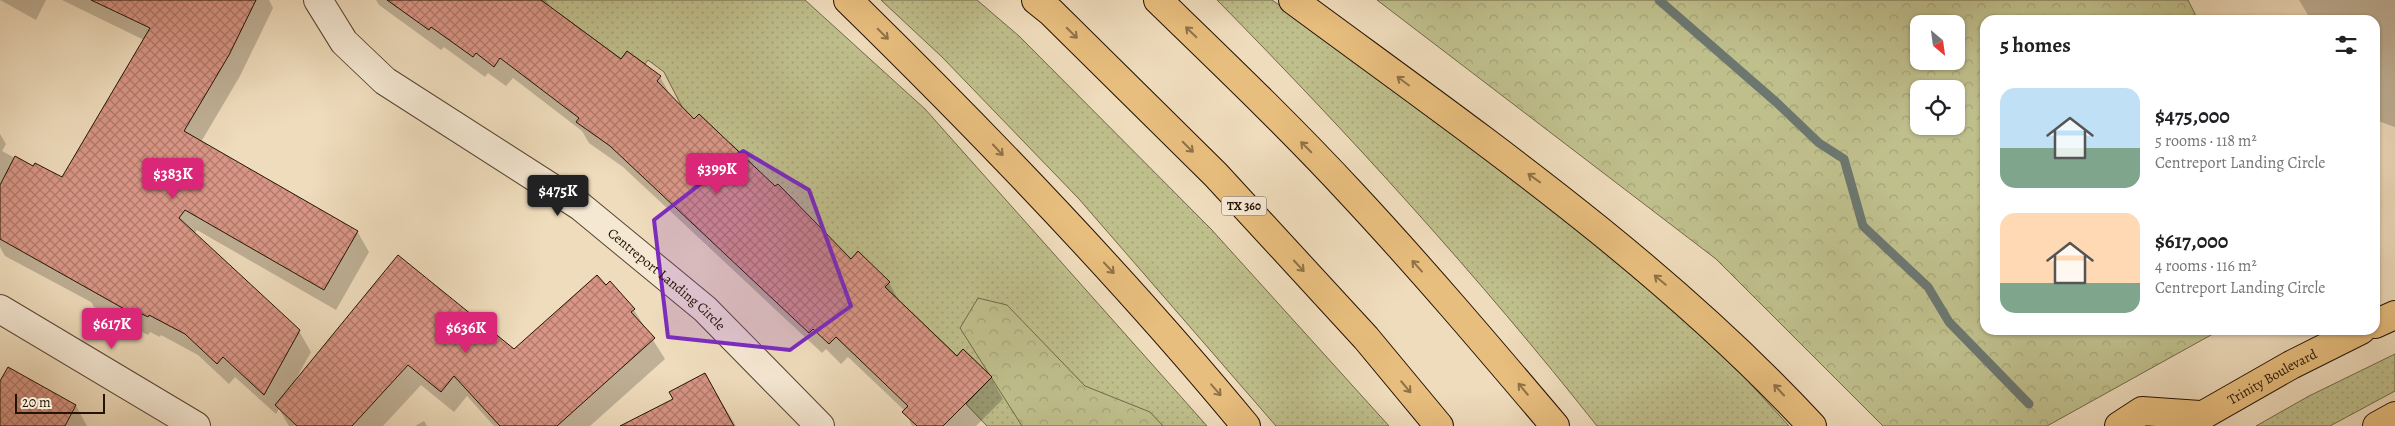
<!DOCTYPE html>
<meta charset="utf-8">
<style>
:root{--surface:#fff;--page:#f6f6f6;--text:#202124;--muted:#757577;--accent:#db2777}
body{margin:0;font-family:Alegreya,serif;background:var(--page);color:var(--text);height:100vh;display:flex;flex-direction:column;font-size:19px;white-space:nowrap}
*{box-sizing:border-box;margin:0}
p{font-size:16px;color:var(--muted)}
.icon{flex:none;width:28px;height:28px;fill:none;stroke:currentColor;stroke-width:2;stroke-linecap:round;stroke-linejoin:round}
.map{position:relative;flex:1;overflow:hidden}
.sheet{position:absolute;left:1980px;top:15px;width:400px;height:320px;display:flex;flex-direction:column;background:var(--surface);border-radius:15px;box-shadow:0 1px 4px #0004}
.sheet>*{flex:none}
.needle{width:32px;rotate:151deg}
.fabs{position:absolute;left:1910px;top:15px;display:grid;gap:10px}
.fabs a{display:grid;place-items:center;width:55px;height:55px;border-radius:10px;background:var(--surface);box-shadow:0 1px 4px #0004;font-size:25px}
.scale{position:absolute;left:15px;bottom:12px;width:90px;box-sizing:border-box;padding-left:5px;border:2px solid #241203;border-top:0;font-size:14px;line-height:18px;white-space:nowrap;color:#241203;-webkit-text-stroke:4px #f5e8d3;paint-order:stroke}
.price{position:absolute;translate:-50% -42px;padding:0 11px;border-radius:5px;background:var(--accent);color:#fff;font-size:16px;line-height:32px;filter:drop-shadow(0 1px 2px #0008)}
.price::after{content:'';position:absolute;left:50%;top:30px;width:15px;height:11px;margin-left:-8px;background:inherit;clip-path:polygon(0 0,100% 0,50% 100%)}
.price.current{background:#222;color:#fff}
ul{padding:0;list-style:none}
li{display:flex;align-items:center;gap:15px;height:125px;padding:0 20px}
li span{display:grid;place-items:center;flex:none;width:140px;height:100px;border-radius:15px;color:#555}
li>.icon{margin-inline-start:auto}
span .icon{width:60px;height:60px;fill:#fffc;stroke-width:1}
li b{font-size:21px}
h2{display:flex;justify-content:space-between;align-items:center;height:60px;padding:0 20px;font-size:21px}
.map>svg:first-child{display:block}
.grass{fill:url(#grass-dots);stroke:#726848}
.forest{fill:url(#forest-crowns);stroke:#726848;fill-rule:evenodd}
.shadow{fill:#0003}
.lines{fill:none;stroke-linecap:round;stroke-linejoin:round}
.stream{stroke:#6c7770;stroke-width:9}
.building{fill:url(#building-cross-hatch);stroke:#241203}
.minor-casing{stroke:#574431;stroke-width:30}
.major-casing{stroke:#241203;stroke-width:30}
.highway-casing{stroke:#241203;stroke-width:30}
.minor{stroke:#f5e8d3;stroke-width:28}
.major{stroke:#e8be7e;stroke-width:28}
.highway{stroke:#e8be7e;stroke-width:28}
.oneway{stroke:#907147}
.marked{fill:#7b2cbf;fill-opacity:0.2;stroke:#7b2cbf;stroke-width:4;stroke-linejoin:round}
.labels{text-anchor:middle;stroke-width:4;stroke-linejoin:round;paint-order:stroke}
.shield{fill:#f5e8d3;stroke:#635241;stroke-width:1}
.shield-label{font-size:12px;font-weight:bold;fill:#241203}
.street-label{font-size:14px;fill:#241203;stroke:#f5e8d3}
</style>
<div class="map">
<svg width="2395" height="426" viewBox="0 0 2395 426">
<defs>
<pattern id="grass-dots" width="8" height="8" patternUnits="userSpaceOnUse" patternTransform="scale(1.25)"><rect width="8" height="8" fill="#bfbf8c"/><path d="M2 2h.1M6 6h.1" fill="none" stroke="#a4a377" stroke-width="1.8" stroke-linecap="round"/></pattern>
<pattern id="forest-crowns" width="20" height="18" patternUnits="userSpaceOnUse" patternTransform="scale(1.25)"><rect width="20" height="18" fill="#bfbf8c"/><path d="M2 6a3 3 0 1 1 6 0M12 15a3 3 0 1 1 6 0" fill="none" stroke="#a4a377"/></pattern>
<pattern id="building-cross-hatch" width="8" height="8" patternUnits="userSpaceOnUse" patternTransform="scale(1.25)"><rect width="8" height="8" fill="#d99686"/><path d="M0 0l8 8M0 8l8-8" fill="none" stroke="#b0796b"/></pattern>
</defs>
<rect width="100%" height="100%" fill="#efdcbc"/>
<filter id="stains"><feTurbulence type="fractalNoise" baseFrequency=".004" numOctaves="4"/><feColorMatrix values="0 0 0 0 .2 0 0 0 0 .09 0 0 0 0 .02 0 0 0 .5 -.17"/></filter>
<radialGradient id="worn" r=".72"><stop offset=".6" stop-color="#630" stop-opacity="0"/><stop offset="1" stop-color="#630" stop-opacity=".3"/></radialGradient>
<g class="grass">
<polygon points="541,0 805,0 925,109 1207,426 987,426 966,404 992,377 963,349 957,356 885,287 858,252 834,276 795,210 799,205 778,184 768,193 752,164 730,143 727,145 722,136 699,114 694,119 682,107 664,72 648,60 645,64 627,51 621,59 560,14 539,4"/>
<polygon points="881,0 977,0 1019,36 1211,229 1389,426 1276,426 1079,199 942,57"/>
<path d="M1217 0H1272L1381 77 1620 258 1747 380 1789 426H1597C1479 277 1351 136 1217 0Z"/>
<polygon points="2395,354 2395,391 2330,426 2256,426 2309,396"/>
</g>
<g class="forest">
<path d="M1377 0H2188L2198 20H1985V330H2220L2047 426H1883L1716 259ZM1919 24H1956V61H1919ZM1919 89H1956V126H1919Z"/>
<polygon points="978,298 1007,305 1085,386 1150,412 1163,426 1022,426 960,328"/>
</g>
<g class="shadow">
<polygon points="0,0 46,0 36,20"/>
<polygon points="62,0 269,0 273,8 240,76 201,142 357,231 369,252 336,310 197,230 194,234 299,331 311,352 294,382 398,257 514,351 606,287 634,310 665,359 590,426 494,426 467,396 454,412 421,385 383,426 289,426 279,409 276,414 235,377 229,384 198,355 161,335 160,337 150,332 148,335 94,307 91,302 5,256 0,247 0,134 6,144 2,151 33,168 63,179 144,40"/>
<polygon points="376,0 546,0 551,8 621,61 660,77 672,98 694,120 851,260 889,283 901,304 957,358 963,351 991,378 1003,399 976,426 912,426 905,411 848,357 841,364 826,349 822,353 623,167 589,143 582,131 513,78 506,86 488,73 485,77 444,47 441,50 379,5"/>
<polygon points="2299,0 2395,0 2395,127 2375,120 2375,20 2321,20 2319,17 2311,20"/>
<polygon points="9,368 76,406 87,426 0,426 0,384"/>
<polygon points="712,386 736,426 622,426 711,386"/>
<polygon points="424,421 427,426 415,426"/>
</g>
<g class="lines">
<polyline class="stream" points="1659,0 1776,102 1819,143 1844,159 1863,226 1928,287 1949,322 2029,404"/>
</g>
<g class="building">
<polygon points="91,0 256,0 229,55 184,131 358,231 324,290 185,210 179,218 300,330 264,395 223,357 217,364 185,334 149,315 148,317 138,312 135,315 0,239 0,185 15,156 33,166 35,163 62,177 150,28"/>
<polygon points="387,0 541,0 621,59 627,51 661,76 657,81 694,119 699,114 775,186 778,184 851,259 858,251 890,282 885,287 957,356 963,349 992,377 943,426 917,426 902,412 908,406 836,337 829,344 813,329 809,333 610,146 576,122 579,118 500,58 494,67 476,53 473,57 431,27 429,30"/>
<polygon points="398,255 514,349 597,275 606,285 610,281 635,309 631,312 655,338 557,426 500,426 454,376 441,392 408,365 352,426 297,426 275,405"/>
<polygon points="8,367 76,405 65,426 0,426 0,381"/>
<polygon points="705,373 734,426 620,426 673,399 669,392"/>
</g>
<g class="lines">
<defs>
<g id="minor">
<path id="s1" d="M318 0 344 42 385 81 580 206 705 309 820 426"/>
<polyline points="0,309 196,426"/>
</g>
<g id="major">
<polyline points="2375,324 2395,315"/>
<path id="s2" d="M2184 426 2291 365 2361 330"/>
<polyline points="2377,426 2395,416"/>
</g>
<g id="highway">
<path d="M848 0C987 136 1122 276 1246 426"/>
<polyline points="1036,0 1051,12 1216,175 1366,338 1439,426"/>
<path d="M1158 0C1223 63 1289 126 1351 193 1421 268 1488 347 1555 426"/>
<path d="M1293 0C1473 133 1659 261 1812 426"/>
<polyline points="2119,426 2142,411 2200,415"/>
</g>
</defs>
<use href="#minor" class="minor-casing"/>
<use href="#major" class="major-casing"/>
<use href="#highway" class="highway-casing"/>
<use href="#minor" class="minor"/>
<use href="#major" class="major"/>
<use href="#highway" class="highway"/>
</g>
<defs><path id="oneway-shaft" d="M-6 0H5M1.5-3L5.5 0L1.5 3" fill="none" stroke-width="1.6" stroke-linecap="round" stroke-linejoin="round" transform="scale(1.25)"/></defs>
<g class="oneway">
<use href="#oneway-shaft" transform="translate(1191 32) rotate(-136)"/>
<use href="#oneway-shaft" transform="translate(1072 33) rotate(45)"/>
<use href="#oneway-shaft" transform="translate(883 34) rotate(45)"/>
<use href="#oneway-shaft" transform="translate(1403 81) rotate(-143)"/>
<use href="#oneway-shaft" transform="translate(1188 147) rotate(45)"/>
<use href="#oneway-shaft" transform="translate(1306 147) rotate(-135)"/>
<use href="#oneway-shaft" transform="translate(998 150) rotate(47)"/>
<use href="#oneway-shaft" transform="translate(1534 178) rotate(-144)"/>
<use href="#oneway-shaft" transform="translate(1299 266) rotate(47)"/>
<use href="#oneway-shaft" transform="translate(1417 266) rotate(-132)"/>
<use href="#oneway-shaft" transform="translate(1109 268) rotate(47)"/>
<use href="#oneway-shaft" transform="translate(1660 280) rotate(-140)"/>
<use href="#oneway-shaft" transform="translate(1406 387) rotate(50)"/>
<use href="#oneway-shaft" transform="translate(1523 389) rotate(-130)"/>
<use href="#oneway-shaft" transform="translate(1216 390) rotate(49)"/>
<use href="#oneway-shaft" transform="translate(1779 390) rotate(-133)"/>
</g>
<path class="marked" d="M743 151 809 190 851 306 790 350 668 337 654 220Z"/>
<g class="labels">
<rect class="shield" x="1221.5" y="196.5" width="45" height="19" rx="4"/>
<g class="shield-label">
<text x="1244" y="210">TX 360</text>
</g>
<g class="street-label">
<text dy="5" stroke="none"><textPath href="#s1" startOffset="451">Centreport Landing Circle</textPath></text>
<text dy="5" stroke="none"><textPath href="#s2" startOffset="101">Trinity Boulevard</textPath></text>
</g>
</g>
<rect width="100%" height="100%" filter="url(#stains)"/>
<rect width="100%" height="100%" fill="url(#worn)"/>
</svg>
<div class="fabs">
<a><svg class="needle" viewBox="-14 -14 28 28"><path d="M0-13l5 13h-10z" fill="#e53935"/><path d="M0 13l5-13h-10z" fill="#757577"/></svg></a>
<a><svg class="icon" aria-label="locate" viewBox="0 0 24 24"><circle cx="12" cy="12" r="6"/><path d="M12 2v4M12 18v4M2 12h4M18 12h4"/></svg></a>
</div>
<div class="scale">20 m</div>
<b class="price" style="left:717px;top:195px">$399K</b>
<b class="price" style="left:173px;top:200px">$383K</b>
<b class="price current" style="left:558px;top:217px">$475K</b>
<b class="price" style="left:112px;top:350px">$617K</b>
<b class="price" style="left:466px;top:354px">$636K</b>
<section class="sheet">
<h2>5 homes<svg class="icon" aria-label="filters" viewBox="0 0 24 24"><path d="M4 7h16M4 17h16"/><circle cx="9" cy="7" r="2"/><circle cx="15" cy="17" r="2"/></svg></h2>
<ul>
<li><span style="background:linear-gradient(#bfe0f5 60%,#7fa58c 0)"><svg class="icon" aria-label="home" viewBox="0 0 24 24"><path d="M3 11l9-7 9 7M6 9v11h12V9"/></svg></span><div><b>$475,000</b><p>5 rooms · 118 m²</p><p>Centreport Landing Circle</p></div></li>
<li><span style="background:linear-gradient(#ffd9b3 70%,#7fa58c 0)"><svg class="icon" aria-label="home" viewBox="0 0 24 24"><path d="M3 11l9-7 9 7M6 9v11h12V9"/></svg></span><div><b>$617,000</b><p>4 rooms · 116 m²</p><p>Centreport Landing Circle</p></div></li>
</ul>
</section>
</div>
